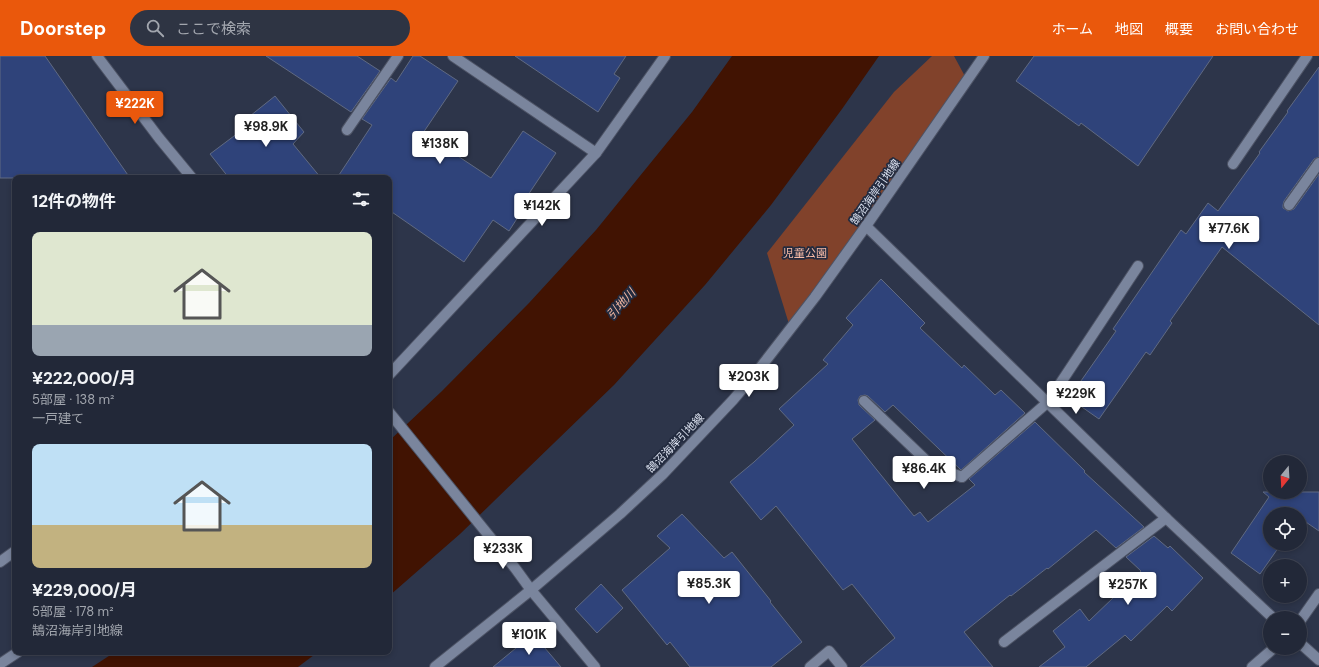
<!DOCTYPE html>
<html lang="ja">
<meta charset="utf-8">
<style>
:root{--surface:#222838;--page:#2e3443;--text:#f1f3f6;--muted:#a2a6ae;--line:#3f4453;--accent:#ea580c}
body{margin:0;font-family:"DM Sans","Noto Sans JP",sans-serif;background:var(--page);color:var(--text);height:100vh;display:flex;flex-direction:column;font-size:15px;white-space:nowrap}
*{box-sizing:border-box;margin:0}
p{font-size:13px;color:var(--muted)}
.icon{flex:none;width:22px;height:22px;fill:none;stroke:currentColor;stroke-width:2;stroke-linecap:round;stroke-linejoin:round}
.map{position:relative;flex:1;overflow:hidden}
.panel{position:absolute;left:12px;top:119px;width:380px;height:480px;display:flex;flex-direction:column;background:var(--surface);border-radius:8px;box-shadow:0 2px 6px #0003,0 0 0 1px var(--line)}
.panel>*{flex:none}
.needle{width:26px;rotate:198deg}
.tools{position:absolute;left:1263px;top:399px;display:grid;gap:8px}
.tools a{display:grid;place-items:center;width:44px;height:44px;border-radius:50%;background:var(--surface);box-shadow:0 2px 6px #0003,0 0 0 1px var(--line);font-size:20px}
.price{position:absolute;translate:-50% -34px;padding:0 9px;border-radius:4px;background:#fff;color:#222;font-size:13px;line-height:26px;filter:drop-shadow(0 1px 2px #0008)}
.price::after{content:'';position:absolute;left:50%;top:24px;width:12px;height:9px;margin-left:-6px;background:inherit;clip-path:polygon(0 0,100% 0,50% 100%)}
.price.active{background:var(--accent);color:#fff}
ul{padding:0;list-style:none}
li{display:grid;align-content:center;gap:8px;height:212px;padding:0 20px}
li span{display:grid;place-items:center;height:124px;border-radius:8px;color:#555}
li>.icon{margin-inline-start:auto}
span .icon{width:72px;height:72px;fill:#fffc;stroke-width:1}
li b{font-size:17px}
h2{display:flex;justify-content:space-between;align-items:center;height:48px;padding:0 20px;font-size:17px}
header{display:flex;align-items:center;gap:24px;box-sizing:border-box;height:56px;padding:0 20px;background:var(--accent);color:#fff}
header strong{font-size:19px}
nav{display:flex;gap:22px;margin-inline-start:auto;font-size:14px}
.search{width:280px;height:36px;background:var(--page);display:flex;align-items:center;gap:10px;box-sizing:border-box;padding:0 14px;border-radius:22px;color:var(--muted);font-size:15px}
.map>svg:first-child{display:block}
.green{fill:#81422b}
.water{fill:#411302}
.building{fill:#2f437a;stroke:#606a82}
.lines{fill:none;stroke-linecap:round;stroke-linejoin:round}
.service-casing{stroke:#4d5365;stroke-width:12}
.minor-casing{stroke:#4d5365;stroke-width:12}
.tertiary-casing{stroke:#4d5365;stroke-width:12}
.service{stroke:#7a859d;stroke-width:10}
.minor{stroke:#7a859d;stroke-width:10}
.tertiary{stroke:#7a859d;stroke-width:10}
.labels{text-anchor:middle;stroke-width:3.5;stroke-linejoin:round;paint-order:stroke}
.street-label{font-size:11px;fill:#dce2f0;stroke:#232b3f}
.park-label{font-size:11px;fill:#f9bca7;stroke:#232b3f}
.water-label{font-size:12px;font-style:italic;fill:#f2b7a1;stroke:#232b3f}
</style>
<header>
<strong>Doorstep</strong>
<div class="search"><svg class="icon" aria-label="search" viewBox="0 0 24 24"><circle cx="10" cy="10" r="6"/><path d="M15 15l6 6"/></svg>ここで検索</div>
<nav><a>ホーム</a><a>地図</a><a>概要</a><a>お問い合わせ</a></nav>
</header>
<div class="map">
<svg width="1319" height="611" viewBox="0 0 1319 611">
<rect width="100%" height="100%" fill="#2d354a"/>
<polygon class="green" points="932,0 954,0 967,24 789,268 767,197 894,36"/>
<g class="water">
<polygon points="732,0 879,0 842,53 771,149 705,229 614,329 460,478 389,540 389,385 442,335 529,247 596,174 692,56"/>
<polygon points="115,596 318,596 298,611 92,611"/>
</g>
<g class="building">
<polygon points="0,0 45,0 130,122 0,122"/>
<polygon points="266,0 357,0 380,15 351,56"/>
<polygon points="413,0 420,0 458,25 423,77 491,122 523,75 556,97 526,142 529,144 509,175 493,164 464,206 389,154 389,122 337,122 372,69 362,63 391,22 396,26"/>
<polygon points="515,0 626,0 614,18 620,22 598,56"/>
<polygon points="1034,0 1213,0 1138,110 1081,67 1079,70 1016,25"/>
<polygon points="1319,11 1319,101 1314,103 1284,145 1283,149 1283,152 1288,155 1294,153 1319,118 1319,269 1222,191 1170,265 1172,267 1150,299 1146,296 1099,363 1069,342 1116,275 1113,273 1181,174 1186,178 1208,147 1218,155 1260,97 1259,96 1288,56 1287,55"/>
<polygon points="275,40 304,76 293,88 321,122 229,122 210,98 254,65 250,60"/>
<polygon points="881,223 925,267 920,272 962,312 964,309 995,339 1001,334 1025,357 961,414 893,349 885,356 868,340 865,339 860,340 858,344 859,349 875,364 852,383 914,460 920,456 928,466 975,429 969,423 1035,366 1085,415 1084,416 1144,471 1116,492 1096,474 1048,513 1047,512 1011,540 1010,539 964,576 993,611 860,611 895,582 852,528 843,534 776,450 761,464 730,426 754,406 794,369 779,353 828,308 823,304 853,269 846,262"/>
<polygon points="1263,436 1319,436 1319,475 1300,462 1300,458 1270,458 1270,488 1281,488 1260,518 1231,497 1269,441"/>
<polygon points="682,458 724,502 732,496 771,545 770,546 802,586 771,611 690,611 670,586 667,589 622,534 670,492 657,480"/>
<polygon points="1154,480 1168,492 1170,490 1203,522 1172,555 1167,550 1131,585 1125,579 1086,611 1039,611 1065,591 1053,575 1080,553 1089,565 1141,515 1126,501"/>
<polygon points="601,528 623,552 597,577 575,553"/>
<polygon points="533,578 561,611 493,611"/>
</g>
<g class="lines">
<defs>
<g id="service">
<polyline points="347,74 398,0"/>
<polyline points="1233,108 1307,0"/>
<polyline points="1289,149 1319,107"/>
<polyline points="864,345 932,410 962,421"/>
<polyline points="1048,346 1138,210"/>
<polyline points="0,506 15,495"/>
<polyline points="1004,586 1166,462"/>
<polyline points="810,611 829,595 842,611"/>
</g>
<g id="minor">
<polyline points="97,0 159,82 192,122"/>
<polyline points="453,0 596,97"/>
<polyline points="866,170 1166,462 1273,562"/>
<polyline points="389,319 596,97 665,0"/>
<polyline points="389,356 515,512 531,534"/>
<polyline points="962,421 1048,346"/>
<polyline points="1300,565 1319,538"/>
<polyline points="1300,587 1319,604"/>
<polyline points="0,608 18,596"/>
<polyline points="1252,611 1274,592"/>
</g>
<g id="tertiary">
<polyline points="531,534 595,611"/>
<polyline points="435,611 531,534 620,458 663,418 733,344 760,312 815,241 866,170 984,0"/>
</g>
</defs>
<use href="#service" class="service-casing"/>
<use href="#minor" class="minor-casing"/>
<use href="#tertiary" class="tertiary-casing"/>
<use href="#service" class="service"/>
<use href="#minor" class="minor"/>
<use href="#tertiary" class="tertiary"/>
</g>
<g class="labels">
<g class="street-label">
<text transform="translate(875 136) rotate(-55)" y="4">鵠沼海岸引地線</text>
<text transform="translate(675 387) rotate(-46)" y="4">鵠沼海岸引地線</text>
</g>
<g class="park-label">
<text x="805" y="201">児童公園</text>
</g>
<g class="water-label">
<text transform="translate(621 248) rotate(-48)" y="4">引地川</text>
</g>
</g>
</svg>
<div class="tools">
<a><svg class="needle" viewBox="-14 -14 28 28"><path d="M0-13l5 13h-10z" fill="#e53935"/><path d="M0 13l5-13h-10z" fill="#a2a6ae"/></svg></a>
<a><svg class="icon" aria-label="locate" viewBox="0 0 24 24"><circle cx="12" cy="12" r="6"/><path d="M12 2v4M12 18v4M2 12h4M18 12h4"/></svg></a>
<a>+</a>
<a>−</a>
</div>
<b class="price active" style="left:135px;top:69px">¥222K</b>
<b class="price" style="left:266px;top:92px">¥98.9K</b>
<b class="price" style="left:440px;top:109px">¥138K</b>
<b class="price" style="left:542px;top:171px">¥142K</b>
<b class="price" style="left:1229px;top:194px">¥77.6K</b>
<b class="price" style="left:749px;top:342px">¥203K</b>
<b class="price" style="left:1076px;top:359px">¥229K</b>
<b class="price" style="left:924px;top:434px">¥86.4K</b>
<b class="price" style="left:503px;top:514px">¥233K</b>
<b class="price" style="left:709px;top:549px">¥85.3K</b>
<b class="price" style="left:1128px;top:550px">¥257K</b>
<b class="price" style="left:529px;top:600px">¥101K</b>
<section class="panel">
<h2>12件の物件<svg class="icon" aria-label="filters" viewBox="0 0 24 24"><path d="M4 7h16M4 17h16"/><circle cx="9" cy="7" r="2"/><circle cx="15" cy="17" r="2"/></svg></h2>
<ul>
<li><span style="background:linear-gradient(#dfe7d0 75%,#9aa5b1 0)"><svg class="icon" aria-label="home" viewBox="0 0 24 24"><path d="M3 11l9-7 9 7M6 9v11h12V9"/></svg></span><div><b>¥222,000/月</b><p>5部屋 · 138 m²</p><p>一戸建て</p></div></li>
<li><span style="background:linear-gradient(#bfe0f5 65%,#c2b280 0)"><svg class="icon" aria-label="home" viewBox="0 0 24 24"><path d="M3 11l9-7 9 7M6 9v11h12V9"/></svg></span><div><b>¥229,000/月</b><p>5部屋 · 178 m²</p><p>鵠沼海岸引地線</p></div></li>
</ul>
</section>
</div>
